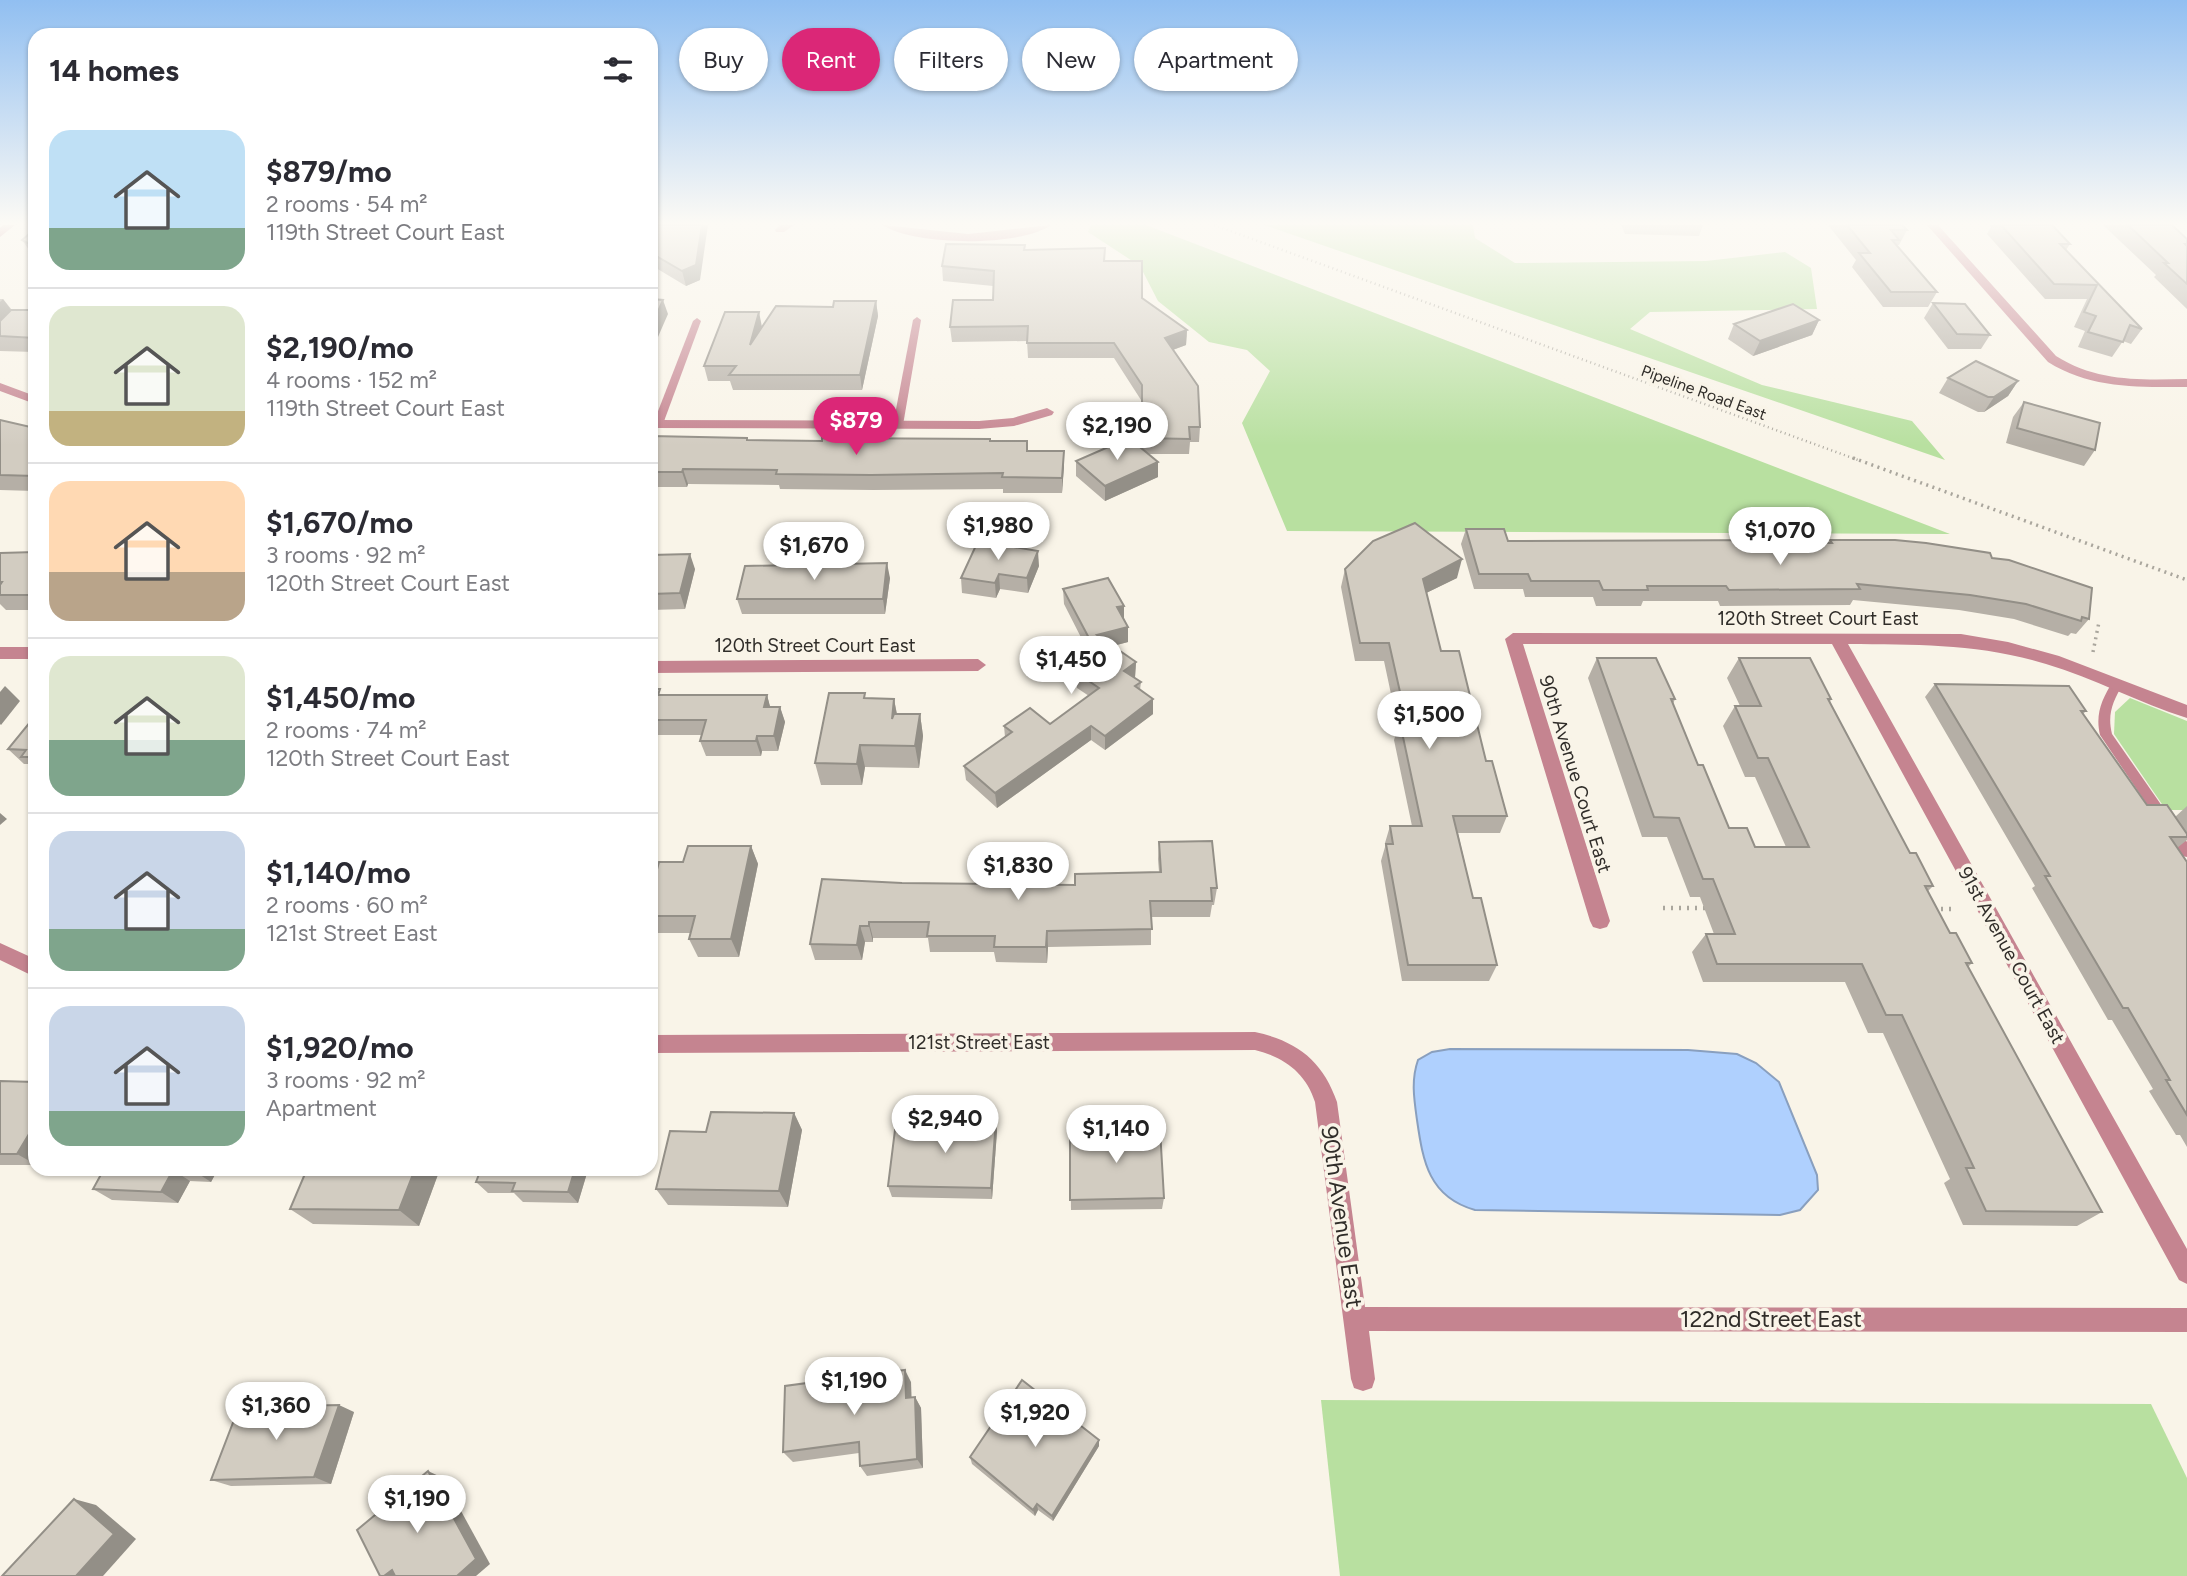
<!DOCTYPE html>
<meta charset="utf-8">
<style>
:root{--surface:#fff;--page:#f7f7f7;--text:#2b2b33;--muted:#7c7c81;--line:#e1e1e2;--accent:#db2777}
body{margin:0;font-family:Figtree,sans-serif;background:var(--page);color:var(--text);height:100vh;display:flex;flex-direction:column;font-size:26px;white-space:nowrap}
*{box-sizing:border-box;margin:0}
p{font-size:23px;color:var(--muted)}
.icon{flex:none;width:38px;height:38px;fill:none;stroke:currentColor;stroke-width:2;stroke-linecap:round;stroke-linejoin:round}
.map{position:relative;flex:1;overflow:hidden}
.drawer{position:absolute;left:28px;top:28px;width:630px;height:1148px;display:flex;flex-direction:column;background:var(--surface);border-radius:21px;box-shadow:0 2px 5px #0004}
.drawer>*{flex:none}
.guide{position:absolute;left:679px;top:28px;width:665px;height:63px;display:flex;gap:14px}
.price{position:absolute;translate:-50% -60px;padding:0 16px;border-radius:24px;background:#fff;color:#222;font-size:23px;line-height:46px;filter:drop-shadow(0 2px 4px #0008)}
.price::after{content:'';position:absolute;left:50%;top:42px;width:21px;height:16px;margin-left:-10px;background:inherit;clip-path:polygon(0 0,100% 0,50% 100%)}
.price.selected{background:var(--accent);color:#fff}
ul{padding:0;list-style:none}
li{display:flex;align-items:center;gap:21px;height:175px;padding:0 21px}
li+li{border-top:2px solid var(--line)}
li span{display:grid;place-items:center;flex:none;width:196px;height:140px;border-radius:21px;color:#555}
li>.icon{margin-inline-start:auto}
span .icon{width:84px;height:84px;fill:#fffc;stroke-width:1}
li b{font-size:30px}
h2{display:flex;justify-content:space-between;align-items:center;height:84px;padding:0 21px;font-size:30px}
.chip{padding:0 24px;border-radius:32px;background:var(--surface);box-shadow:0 2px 5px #0004;font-size:24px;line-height:63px}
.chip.selected{background:var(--accent);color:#fff}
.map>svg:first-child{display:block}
.green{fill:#b8e0a0}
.water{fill:#afd0fe;stroke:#899fbe;stroke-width:2}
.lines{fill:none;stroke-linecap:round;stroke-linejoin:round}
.path-far2{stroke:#aaa69d;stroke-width:2.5;stroke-dasharray:1 3.5;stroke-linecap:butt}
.path-far1{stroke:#aaa69d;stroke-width:3.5;stroke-dasharray:2 4.5;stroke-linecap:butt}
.path{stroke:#aaa69d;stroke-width:4.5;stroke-dasharray:2 6;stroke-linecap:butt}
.lane{fill:#c58490;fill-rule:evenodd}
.street{fill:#c58490;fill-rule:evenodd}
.secondary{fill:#a84b61;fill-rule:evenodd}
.wall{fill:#b5afa6}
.shaded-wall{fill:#938f87}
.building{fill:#d2ccc1;stroke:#938f87;stroke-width:2}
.labels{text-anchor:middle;stroke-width:7;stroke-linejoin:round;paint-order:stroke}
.far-street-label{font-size:16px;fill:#302d29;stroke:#f9f4e8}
.street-label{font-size:19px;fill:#302d29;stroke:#f9f4e8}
.near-street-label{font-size:23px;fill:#302d29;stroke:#f9f4e8}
</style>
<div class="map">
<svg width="2187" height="1576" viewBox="0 0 2187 1576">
<rect width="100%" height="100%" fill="#f9f4e8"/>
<g class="green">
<polygon points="1091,225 1146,225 1950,534 1287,531 1242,423 1270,371 1247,350 1209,342 1158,301 1140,266 1088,232"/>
<polygon points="1264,225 1473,225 1475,238 1515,263 1706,261 1785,252 1811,268 1817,309 1650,312 1630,329 1762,385 1912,421 1945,460"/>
<polygon points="2130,698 2187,721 2187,810 2166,810 2114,734 2115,712"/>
<polygon points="1321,1400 2151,1404 2187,1478 2187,1576 1340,1576"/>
</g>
<path class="water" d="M1450 1049 1688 1050 1737 1054 1756 1063 1779 1082 1817 1175 1818 1190 1800 1210 1780 1215 1475 1210C1429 1197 1423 1162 1417 1120 1414 1099 1411 1080 1418 1060L1432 1052Z"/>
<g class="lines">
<polyline class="path-far2" points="1214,225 1858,460"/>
<g class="path-far1">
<polyline points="1853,458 2187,580"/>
<polyline points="2093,652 2099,622"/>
</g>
<g class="path">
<polyline points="1663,908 1708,908"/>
<polyline points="1933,909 1955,909"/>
</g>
<g class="lane">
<polygon points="917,317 921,320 903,425 898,428 893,425 913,320"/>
<polygon points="697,318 701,321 663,424 658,427 655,426 653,424 693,321"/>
<path d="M2117 680 2123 684C2113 701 2107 714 2112 734L2187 842V857L2182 856 2100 735C2095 714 2102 699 2113 681Z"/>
</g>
<g class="street">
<polygon points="780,225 794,225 784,232 776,232 775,230"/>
<path d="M883 225 968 234 1051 225C1021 247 913 246 883 225Z"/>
<path d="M1927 225H1938L2056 356C2097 382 2141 380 2187 379V387C2138 387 2091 389 2048 362Z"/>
<polygon points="0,383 35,396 35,404 0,391"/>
<polygon points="1047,408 1054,412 1052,415 1014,426 979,429 651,428 651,420 979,421 1013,418"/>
<path d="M1513 633 1961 634 2008 642 2059 656 2187 705V718C2139 703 2094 678 2046 664 1977 643 1919 645 1848 644L2187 1249V1284L2179 1280 1832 644H1523L1610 921 1607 927 1600 929 1593 927 1590 921 1505 639Z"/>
<rect x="0" y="647" width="35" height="12"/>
<polygon points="978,659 986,665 978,671 651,673 651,661"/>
<polygon points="0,943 35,959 35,977 0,960"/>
<path d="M1255 1032C1297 1041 1323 1061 1337 1102L1365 1307 2187 1308V1332L1369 1331 1375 1379 1372 1388 1363 1391 1354 1388 1351 1379 1315 1102C1306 1073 1284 1057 1255 1050L651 1053V1035Z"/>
</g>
<polygon class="secondary" points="3,225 15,225 0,237 0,228"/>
</g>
<g class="wall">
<polygon points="651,225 700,280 686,286 651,265"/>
<polygon points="1621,225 1703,225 1699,236 1625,234"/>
<polygon points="1828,225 1902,225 1907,230 1899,245 1896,245 1937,292 1928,307 1883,307 1852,267 1856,260"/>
<polygon points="1990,225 2052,225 2070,244 2066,250 2142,329 2131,344 2123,341 2112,357 2078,347 2085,331 2074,327 2087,299 2045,299 1987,234 1991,227"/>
<polygon points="2103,225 2172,225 2187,239 2187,309 2154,277 2156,275"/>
<polygon points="35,229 35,256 32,254 22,240"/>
<polygon points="1025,245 1025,250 1104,261 1142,298 1187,330 1186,345 1173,350 1200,427 1199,442 1190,442 1189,454 1148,454 1158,477 1105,501 1076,476 1076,461 1141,448 1141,400 1114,358 1028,358 1027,341 952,342 950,327 993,300 993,286 943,281 942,266"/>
<polygon points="0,299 3,299 12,310 35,310 35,352 0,351"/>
<polygon points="876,301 878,316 862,390 733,390 730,381 708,381 704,366 762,327 833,307"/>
<polygon points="1933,303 1990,335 1981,349 1948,349 1924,318"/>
<polygon points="1819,320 1812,335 1753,356 1728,339 1734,324"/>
<polygon points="1948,378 2018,381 2008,396 1984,412 1978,412 1939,393"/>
<polygon points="2024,402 2095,450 2084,466 2006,443 2013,417"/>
<polygon points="0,420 35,428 35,491 0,490"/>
<polygon points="651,436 747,438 748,440 1027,441 1028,451 1064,451 1062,493 1003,493 1003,489 873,490 780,489 779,485 688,484 687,487 651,487"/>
<polygon points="1466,529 1508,541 1828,543 1830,540 1992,558 2089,619 2076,634 2071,633 2068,636 2014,619 1959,610 1853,600 1850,605 1720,606 1718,601 1643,601 1641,606 1596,606 1593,597 1525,597 1523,589 1474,589 1461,544"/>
<polygon points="35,552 35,610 6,610 0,604 0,553"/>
<polygon points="651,555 695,569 685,609 651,610"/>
<polygon points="1039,566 1028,593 1000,589 996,598 962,593 961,578"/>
<polygon points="1345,569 1457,578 1426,593 1441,651 1507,816 1500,833 1458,833 1473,898 1497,965 1489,981 1402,981 1381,861 1385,847 1385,843 1390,826 1412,826 1394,740 1398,727 1384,661 1355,661 1341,587"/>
<polygon points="890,578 885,614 742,614 737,599"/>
<polygon points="1063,589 1124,606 1124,619 1128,642 1113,646 1136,662 1135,678 1141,682 1140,690 1153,714 1105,750 1091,740 997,808 966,780 964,766 1005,737 1004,726 1050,724 1089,696 1077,688 1077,673 1093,661 1064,604"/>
<polygon points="1597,658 1675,699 1673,704 1698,765 1729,828 1755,847 1786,847 1755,777 1745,777 1723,726 1735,706 1740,706 1727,678 1739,658 1831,699 1830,702 1910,853 1933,886 1928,891 1950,933 1972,963 1968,967 2102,1212 2077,1226 1963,1225 1944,1183 1950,1179 1883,1033 1868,1033 1845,982 1703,982 1692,952 1706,934 1714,934 1700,897 1690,897 1667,837 1642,837 1588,678"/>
<polygon points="1935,684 2086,711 2083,714 2147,805 2175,817 2187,806 2187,840 2177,848 2187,862 2187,1147 2180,1135 2176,1135 2149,1091 2153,1089 2112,1020 2108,1020 2032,888 2035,886 1925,697"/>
<polygon points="651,689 662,695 767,695 770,707 780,707 785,722 778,751 762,751 761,756 706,756 700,741 702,735 656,735 651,752"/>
<polygon points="866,698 894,699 897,714 920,714 923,736 919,768 865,767 862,785 821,785 815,763"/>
<polygon points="35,716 35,770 29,764 24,764 8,749"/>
<polygon points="1159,842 1217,888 1214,905 1212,905 1210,917 1151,917 1151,945 1048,947 1047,963 996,962 994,952 930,952 928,938 873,938 873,942 865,942 862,960 815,960 810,944 902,883 1075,885 1159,872 1158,859"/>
<polygon points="751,846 758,864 739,957 698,957 689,939 691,933 651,933 651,888 683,862"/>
<polygon points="0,1081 35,1082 35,1165 0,1165"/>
<polygon points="794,1113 802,1130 788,1207 668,1205 656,1189 706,1132"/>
<polygon points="1070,1130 1164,1198 1162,1209 1071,1210"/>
<polygon points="997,1131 992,1199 892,1197 888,1186"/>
<polygon points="104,1169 218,1169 211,1182 190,1181 178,1203 112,1200 93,1189"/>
<polygon points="440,1169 419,1226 313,1224 290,1209"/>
<polygon points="481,1169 593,1169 592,1174 587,1173 578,1203 523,1202 514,1193 488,1193 476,1182"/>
<polygon points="911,1382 911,1397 915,1397 921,1408 923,1468 867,1476 860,1466 859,1453 793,1462 783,1452"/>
<polygon points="354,1412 331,1484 231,1486 211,1480"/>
<polygon points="1099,1440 1099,1446 1053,1521 1038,1510 1035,1516 972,1464 970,1457"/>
</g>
<g class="shaded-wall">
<polygon points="702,225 708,225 700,280 686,286 682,271"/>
<polygon points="3,299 14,314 0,327 0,302"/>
<polygon points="663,300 668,314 651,353 651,328"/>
<polygon points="876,301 878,316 862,390 860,375"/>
<polygon points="759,312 762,327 750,345"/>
<polygon points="1819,320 1812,335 1753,356 1760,341"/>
<polygon points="1187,330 1186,345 1164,353 1165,338"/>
<polygon points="2018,381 2008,396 1984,412 1994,397"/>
<polygon points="1064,451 1064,467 1062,493 1062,478"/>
<polygon points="1158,462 1158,477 1105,501 1105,486"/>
<polygon points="683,469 688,484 687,487 682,472"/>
<polygon points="1038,551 1039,566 1028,593 1027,578"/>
<polygon points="690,554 695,569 685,609 680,593"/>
<polygon points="1462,559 1457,578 1418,597 1423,579"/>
<polygon points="887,563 890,578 885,614 883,599"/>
<polygon points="999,574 1000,589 996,598 995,583"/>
<polygon points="1124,606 1124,621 1117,607"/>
<polygon points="1128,627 1128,642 1097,650 1097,635"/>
<polygon points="1136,662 1135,677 1124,686 1124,671"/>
<polygon points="5,686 20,701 1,725 0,724 0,692"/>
<polygon points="767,695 771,710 764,707"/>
<polygon points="894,699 898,721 892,719"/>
<polygon points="1153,699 1153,714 1105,750 1105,736"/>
<polygon points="780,707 785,722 778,751 774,736"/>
<polygon points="920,714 923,736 919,768 915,746"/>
<polygon points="651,722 656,735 651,752"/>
<polygon points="1091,726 1091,740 997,808 995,793"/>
<polygon points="757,736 762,751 761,756 756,741"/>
<polygon points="860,745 865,767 862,785 857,764"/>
<polygon points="0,813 7,819 0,825"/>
<polygon points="751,846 758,864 739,957 731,939"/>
<polygon points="869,922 873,938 873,942 869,926"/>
<polygon points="860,926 865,942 862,960 857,945"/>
<polygon points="1047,931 1048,947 1047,963 1046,947"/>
<polygon points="794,1113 802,1130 788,1207 779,1191"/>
<polygon points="996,1119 997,1131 992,1199 991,1188"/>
<polygon points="35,1124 35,1164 17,1154"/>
<polygon points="195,1169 218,1169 211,1182 194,1171"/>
<polygon points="415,1169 440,1169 419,1226 399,1210"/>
<polygon points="575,1169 583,1169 587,1173 578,1203 568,1192"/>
<polygon points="173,1170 190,1181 178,1203 161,1192"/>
<polygon points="905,1370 911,1382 912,1409 906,1398"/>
<polygon points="915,1397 921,1408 923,1468 917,1459"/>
<polygon points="339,1405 354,1412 331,1484 314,1477"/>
<polygon points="1099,1440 1099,1446 1053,1521 1052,1516"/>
<polygon points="428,1471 443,1478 490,1564 476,1576 457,1576"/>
<polygon points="74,1499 96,1505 136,1539 103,1576 76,1576"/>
<polygon points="1037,1504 1038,1510 1035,1516 1033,1510"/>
<polygon points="392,1570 405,1576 384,1576"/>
</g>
<g class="building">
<polygon points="651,225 702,225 696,265 682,271 651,253"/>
<polygon points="1847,225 1902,225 1907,230 1891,230 1899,240 1892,240 1937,292 1891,292 1859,253 1870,253"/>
<polygon points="2001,225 2052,225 2070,244 2060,244 2142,329 2130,325 2123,342 2088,332 2096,316 2084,312 2097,285 2054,284"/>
<polygon points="2128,225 2172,225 2187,239 2187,244 2185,244 2187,246 2187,284 2164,263 2168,263"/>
<polygon points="35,229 35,247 22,240"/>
<polygon points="946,244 1025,245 1024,250 1105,248 1104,261 1142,261 1142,298 1187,330 1165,338 1198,386 1200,427 1189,427 1190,439 1142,438 1142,385 1114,343 1027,343 1028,326 950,327 953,300 993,300 994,271 942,266"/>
<polygon points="651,299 663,300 651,328"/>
<polygon points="834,301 876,301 860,375 729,375 736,366 704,366 725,312 759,312 750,345 776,306 833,307"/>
<polygon points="1933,303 1965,304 1990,335 1957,334"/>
<polygon points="1793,304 1819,320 1760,341 1734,324"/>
<polygon points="11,310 35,310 35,338 0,336 0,321"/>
<polygon points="1976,361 2018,381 1994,397 1988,397 1948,378"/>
<polygon points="2024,402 2100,423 2095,450 2017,428"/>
<polygon points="0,420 35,428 35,476 0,475"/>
<polygon points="651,436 747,438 747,440 822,441 822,438 990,439 990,441 1027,441 1027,451 1064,451 1062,478 1002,477 1003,473 871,475 776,474 777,470 683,469 682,472 651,472"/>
<polygon points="1129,438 1158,462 1105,486 1076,461"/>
<polygon points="1415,523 1462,559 1423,579 1441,651 1459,651 1486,761 1492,761 1507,816 1453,816 1473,898 1481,898 1497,965 1408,965 1386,844 1393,844 1390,826 1422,826 1400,723 1407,723 1389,643 1360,643 1345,569 1373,541"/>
<polygon points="1466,529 1504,529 1508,541 1775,540 1777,543 1832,543 1830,540 1895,540 1926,543 1990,553 1992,558 2009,560 2092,588 2089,619 2082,617 2081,621 2026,604 1970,595 1857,584 1860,589 1729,590 1726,586 1647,586 1648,590 1603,590 1599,581 1531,581 1528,574 1479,574"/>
<polygon points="978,541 1038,551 1027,578 999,574 995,583 961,578"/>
<polygon points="35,552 35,595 0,595 0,585 2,582 0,582 0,553"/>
<polygon points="690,554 680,593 651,594 651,555"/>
<polygon points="887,563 883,599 737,599 745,566"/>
<polygon points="1108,578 1124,606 1117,607 1128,627 1097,635 1136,662 1124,671 1141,682 1135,686 1153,699 1105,736 1091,726 995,793 964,766 1012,732 1004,726 1030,708 1050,724 1099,688 1077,673 1099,657 1063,589"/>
<polygon points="1597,658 1656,658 1675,699 1671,699 1698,765 1703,765 1729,828 1747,828 1755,847 1809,847 1768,758 1758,758 1735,706 1761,706 1739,658 1810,658 1831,699 1828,699 1910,853 1916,853 1933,886 1925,886 1950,933 1956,933 1972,963 1966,963 2102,1212 1986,1211 1966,1168 1974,1168 1902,1015 1886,1015 1862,964 1717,964 1706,934 1735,934 1713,879 1703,879 1679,818 1654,817"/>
<polygon points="1935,684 2069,686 2086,711 2081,711 2147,805 2167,805 2187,834 2187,837 2170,837 2187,862 2187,1115 2166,1080 2170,1080 2128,1008 2123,1008 2045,876 2050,876"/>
<polygon points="651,689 660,689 658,695 767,695 764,707 780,707 774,736 757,736 756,741 700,741 706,720 651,720"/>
<polygon points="829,693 865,693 864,698 894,699 892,719 894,714 920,714 915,746 860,745 857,764 815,763"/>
<polygon points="35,716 35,757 21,757 26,750 8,749"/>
<polygon points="1212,841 1217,888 1211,888 1212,901 1150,901 1152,929 1047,931 1046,947 994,947 995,936 927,936 929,922 869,922 869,926 860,926 857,945 810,944 822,879 902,883 1075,885 1075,874 1161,872 1159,842"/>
<polygon points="688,846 751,846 731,939 689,939 695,916 651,916 651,888 652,888 659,862 683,862"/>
<polygon points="0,1081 35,1082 35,1124 17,1154 0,1154"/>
<polygon points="711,1112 794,1113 779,1191 656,1189 670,1131 706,1132"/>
<polygon points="939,1118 996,1119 991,1188 888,1186 895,1130 938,1131"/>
<polygon points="1160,1129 1164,1198 1070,1200 1070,1130"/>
<polygon points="104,1169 195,1169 194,1171 173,1170 161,1192 93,1189"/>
<polygon points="307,1169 415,1169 399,1210 290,1209"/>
<polygon points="481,1169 575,1169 568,1192 512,1191 515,1183 476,1182"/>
<polygon points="905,1370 906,1398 915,1397 917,1459 860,1466 859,1442 783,1452 785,1386"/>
<polygon points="1022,1380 1099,1440 1052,1516 1037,1504 1033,1510 970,1457"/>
<polygon points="339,1405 314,1477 211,1480 239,1407"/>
<polygon points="428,1471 476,1559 457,1576 395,1576 392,1570 384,1576 380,1576 357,1530"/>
<polygon points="74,1499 114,1534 76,1576 2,1576"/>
</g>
<linearGradient id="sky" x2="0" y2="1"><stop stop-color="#91bff1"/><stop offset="0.5" stop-color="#fcfaf5"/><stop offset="1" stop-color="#fcfaf5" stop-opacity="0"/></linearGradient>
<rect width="2187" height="446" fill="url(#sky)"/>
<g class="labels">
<g class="far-street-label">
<text transform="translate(1704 392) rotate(20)" y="6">Pipeline Road East</text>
</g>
<g class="street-label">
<text x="1818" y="625">120th Street Court East</text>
<text x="815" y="652">120th Street Court East</text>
<text transform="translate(1576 774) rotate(73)" y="7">90th Avenue Court East</text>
<text transform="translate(2012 955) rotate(61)" y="7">91st Avenue Court East</text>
<text x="979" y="1049">121st Street East</text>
</g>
<g class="near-street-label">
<text transform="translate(1342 1217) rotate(82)" y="8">90th Avenue East</text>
<text x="1771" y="1327">122nd Street East</text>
</g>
</g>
</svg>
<b class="price selected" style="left:856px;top:457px">$879</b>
<b class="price" style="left:1117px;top:462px">$2,190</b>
<b class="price" style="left:998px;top:562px">$1,980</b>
<b class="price" style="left:1780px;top:567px">$1,070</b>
<b class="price" style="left:814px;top:582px">$1,670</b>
<b class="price" style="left:1071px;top:696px">$1,450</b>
<b class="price" style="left:1429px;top:751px">$1,500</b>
<b class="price" style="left:1018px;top:902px">$1,830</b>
<b class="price" style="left:945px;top:1155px">$2,940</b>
<b class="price" style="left:1116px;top:1165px">$1,140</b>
<b class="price" style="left:854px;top:1417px">$1,190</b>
<b class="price" style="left:276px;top:1442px">$1,360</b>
<b class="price" style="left:1035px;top:1449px">$1,920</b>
<b class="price" style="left:417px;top:1535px">$1,190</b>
<div class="guide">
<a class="chip">Buy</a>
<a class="chip selected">Rent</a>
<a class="chip">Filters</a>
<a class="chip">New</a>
<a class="chip">Apartment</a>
</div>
<section class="drawer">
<h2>14 homes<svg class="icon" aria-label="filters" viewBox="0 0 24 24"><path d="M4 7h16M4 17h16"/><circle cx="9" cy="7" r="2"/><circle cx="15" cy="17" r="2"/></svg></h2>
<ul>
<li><span style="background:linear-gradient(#bfe0f5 70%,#7fa58c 0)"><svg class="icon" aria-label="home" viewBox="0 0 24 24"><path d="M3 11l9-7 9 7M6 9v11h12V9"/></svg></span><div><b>$879/mo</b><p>2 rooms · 54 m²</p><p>119th Street Court East</p></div></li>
<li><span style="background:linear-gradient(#dfe7d0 75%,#c2b280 0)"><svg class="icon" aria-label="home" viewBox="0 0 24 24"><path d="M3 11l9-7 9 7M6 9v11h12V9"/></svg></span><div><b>$2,190/mo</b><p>4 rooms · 152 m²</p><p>119th Street Court East</p></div></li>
<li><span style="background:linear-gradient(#ffd9b3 65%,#b9a48a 0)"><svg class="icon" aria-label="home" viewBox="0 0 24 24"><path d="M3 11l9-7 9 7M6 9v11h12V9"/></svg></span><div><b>$1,670/mo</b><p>3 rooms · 92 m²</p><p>120th Street Court East</p></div></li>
<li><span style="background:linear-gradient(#dfe7d0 60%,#7fa58c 0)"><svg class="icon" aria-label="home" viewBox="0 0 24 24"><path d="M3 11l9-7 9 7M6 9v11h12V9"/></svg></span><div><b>$1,450/mo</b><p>2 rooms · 74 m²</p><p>120th Street Court East</p></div></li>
<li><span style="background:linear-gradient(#c9d6e8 70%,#7fa58c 0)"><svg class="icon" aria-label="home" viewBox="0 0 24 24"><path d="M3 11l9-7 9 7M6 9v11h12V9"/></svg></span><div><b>$1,140/mo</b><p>2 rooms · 60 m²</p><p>121st Street East</p></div></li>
<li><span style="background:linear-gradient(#c9d6e8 75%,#7fa58c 0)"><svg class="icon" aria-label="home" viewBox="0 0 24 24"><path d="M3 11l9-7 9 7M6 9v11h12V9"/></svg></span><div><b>$1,920/mo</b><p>3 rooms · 92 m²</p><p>Apartment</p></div></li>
</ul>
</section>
</div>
